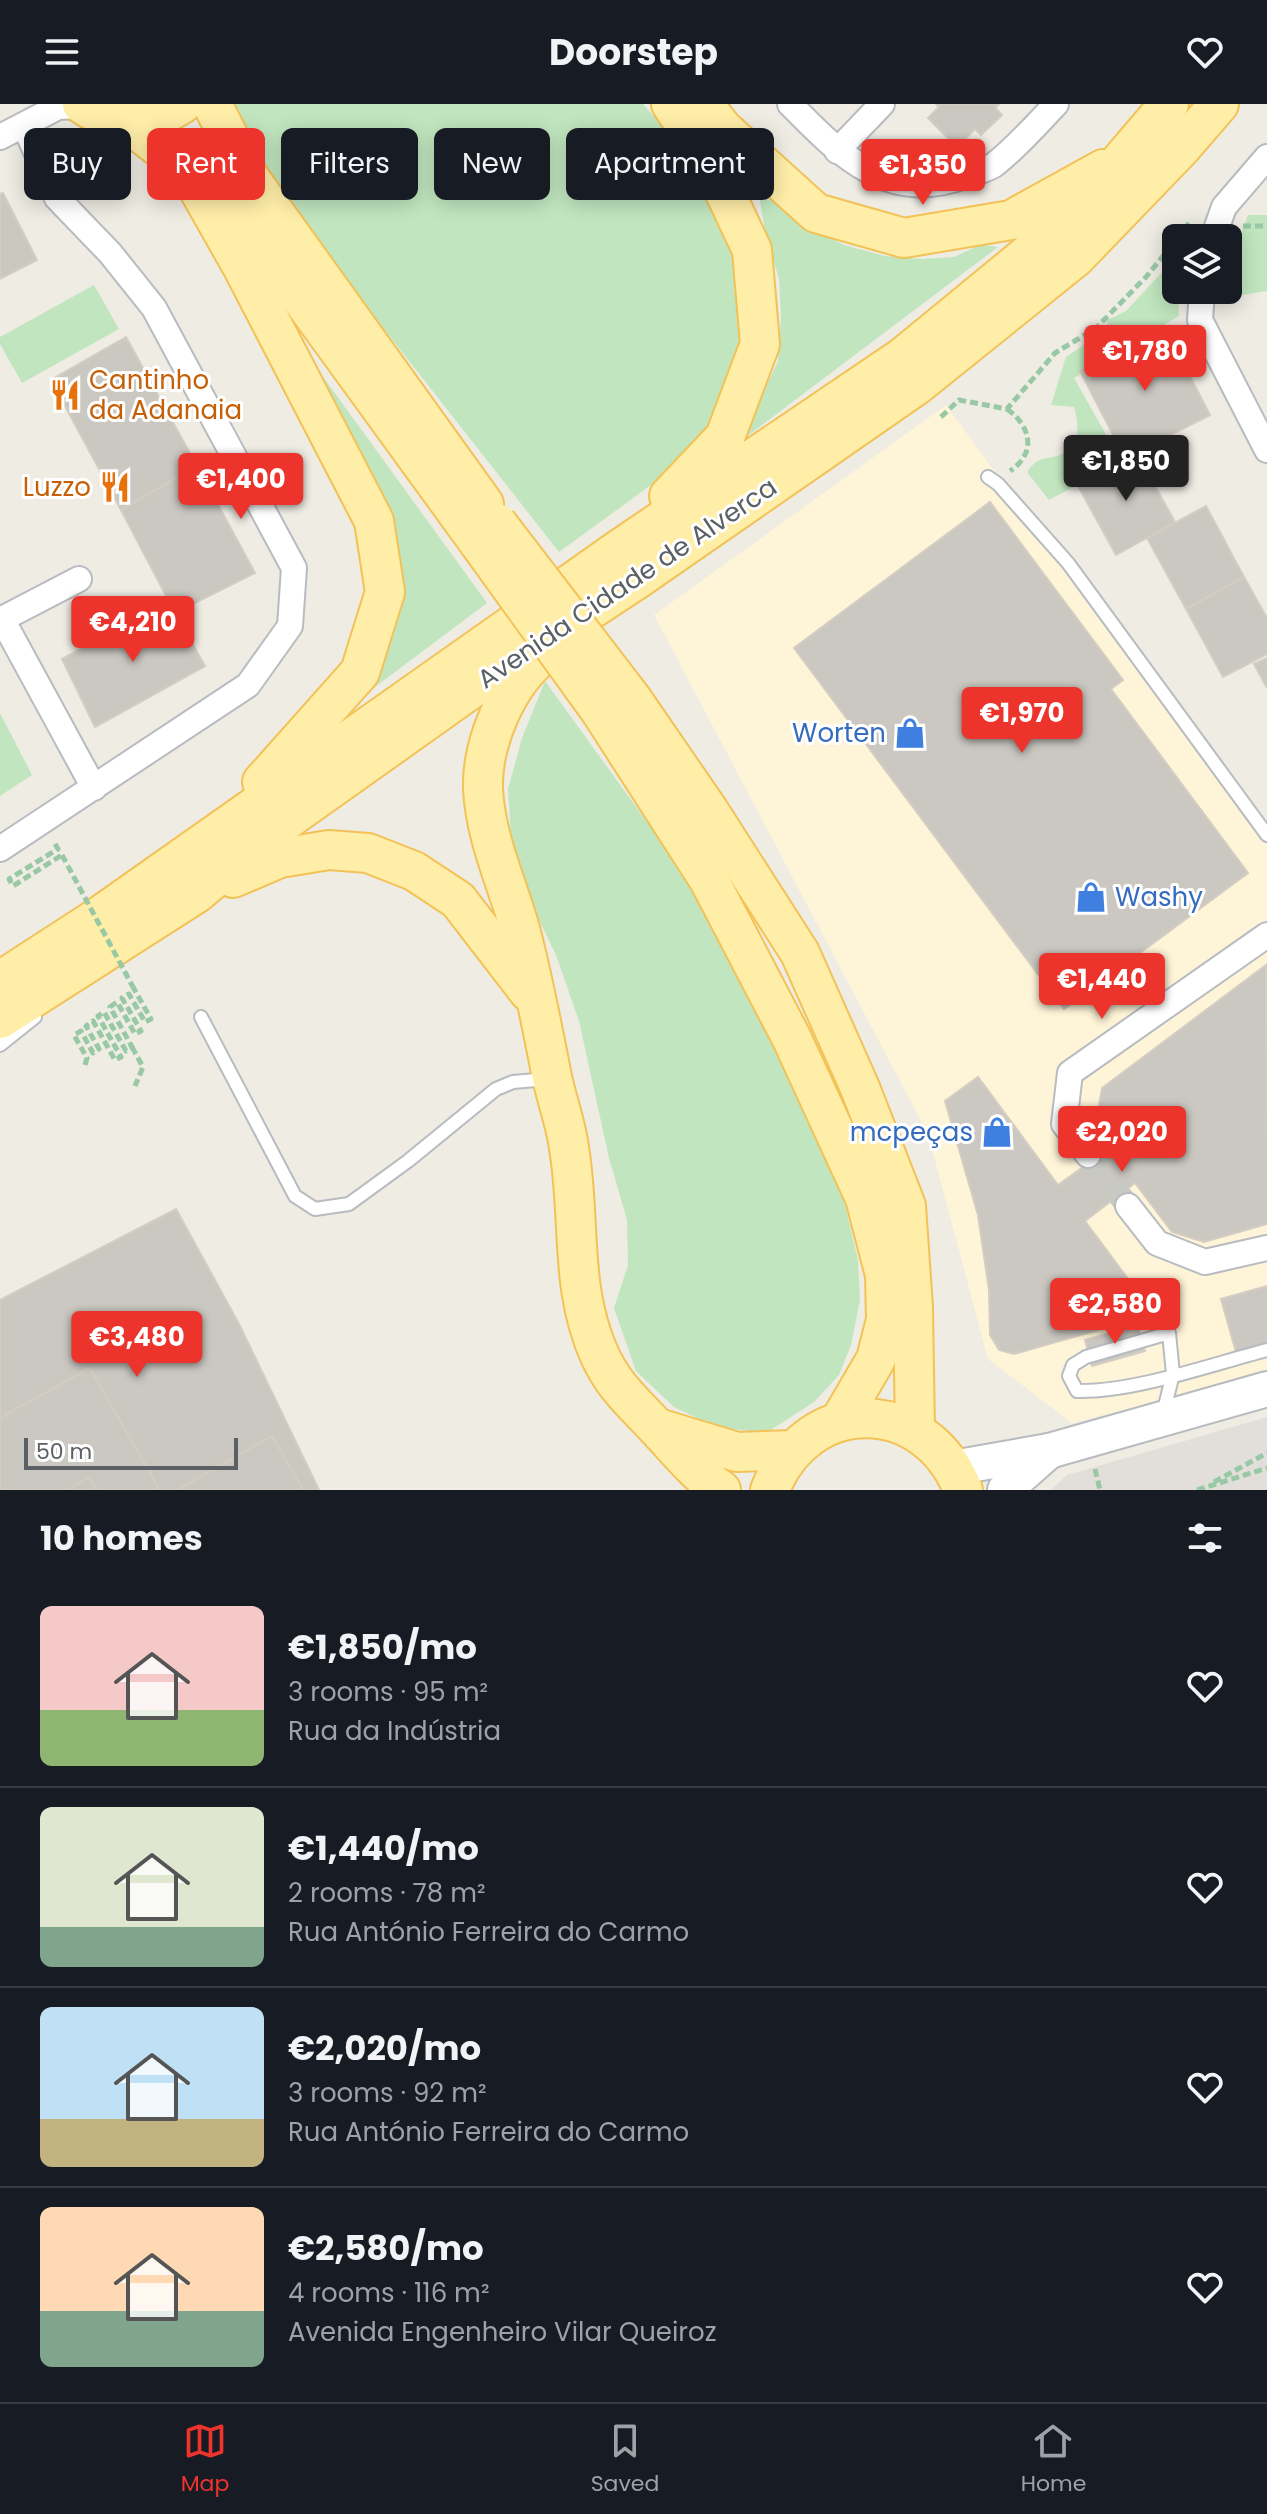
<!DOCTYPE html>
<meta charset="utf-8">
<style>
:root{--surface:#171b24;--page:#20242c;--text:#f1f3f6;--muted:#9ea1a6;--line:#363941;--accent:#ec342c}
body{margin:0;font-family:Poppins,sans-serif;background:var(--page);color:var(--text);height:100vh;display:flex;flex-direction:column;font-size:30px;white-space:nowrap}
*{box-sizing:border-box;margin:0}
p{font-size:26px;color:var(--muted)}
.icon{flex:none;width:44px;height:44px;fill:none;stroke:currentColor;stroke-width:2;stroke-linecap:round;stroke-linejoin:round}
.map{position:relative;height:1386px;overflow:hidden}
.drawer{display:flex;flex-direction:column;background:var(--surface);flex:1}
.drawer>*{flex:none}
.top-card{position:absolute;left:24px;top:24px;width:800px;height:72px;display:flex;gap:16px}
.tools{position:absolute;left:1162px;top:120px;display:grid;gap:16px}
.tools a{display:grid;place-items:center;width:80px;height:80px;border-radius:12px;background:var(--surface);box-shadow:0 4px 20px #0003;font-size:40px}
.scale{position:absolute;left:24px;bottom:20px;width:214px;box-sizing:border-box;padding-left:8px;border:4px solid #5b6064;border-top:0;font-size:22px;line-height:28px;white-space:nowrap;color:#5b6064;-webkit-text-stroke:6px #fff;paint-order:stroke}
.price{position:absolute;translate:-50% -68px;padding:0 18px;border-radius:8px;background:var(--accent);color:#fff;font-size:26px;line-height:52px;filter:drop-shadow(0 2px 4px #0008)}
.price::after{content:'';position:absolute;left:50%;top:48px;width:24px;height:18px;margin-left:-12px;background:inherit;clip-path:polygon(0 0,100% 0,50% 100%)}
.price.current{background:#222;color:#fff}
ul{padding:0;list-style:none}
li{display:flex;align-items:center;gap:24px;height:200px;padding:0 40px}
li+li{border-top:2px solid var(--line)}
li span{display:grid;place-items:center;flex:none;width:224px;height:160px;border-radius:12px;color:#555}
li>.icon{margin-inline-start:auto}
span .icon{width:96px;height:96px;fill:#fffc;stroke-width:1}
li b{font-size:34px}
h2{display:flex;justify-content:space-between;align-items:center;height:96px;padding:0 40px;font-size:34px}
.chip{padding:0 28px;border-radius:12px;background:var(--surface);box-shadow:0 4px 20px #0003;font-size:28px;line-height:72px}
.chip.current{background:var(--accent);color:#fff}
header{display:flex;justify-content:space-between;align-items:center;height:104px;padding:0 40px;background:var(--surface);font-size:36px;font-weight:700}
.menu{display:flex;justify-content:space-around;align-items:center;height:112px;border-top:2px solid var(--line);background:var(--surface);font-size:22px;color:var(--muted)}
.menu a{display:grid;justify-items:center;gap:4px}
.menu .current{color:var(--accent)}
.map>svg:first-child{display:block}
.commercial{fill:#fef4d8}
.industrial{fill:#e2dfdb}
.green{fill:#c1e6bf}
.building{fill:#cbc8c2;stroke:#d3cdc2;stroke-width:2}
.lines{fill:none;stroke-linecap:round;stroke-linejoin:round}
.minor-tunnel{stroke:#c9c9c3;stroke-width:24;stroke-dasharray:24 12;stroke-linecap:butt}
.service-casing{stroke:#b8bbc0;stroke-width:16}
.minor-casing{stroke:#b8bbc0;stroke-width:28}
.secondary-casing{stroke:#b7bbc0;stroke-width:38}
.primary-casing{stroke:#f3c257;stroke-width:42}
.path{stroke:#98c8a4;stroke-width:5;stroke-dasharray:8 4;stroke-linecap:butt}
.service{stroke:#fff;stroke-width:12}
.minor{stroke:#fff;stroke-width:24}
.secondary{stroke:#fff;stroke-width:34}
.primary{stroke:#ffeea8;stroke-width:38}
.primary-bridge-casing{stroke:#f3c257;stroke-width:42;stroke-linecap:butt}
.path-bridge{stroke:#98c8a4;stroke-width:5;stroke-dasharray:8 4;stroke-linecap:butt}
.primary-bridge{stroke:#ffeea8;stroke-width:38}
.labels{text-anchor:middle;stroke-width:6;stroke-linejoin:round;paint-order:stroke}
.food-label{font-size:26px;fill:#c56008;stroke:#fff;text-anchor:start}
.street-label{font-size:26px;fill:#5b6064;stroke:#fff}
.shop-label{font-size:26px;fill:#366cbe;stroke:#fff;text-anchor:end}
</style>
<header><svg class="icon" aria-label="menu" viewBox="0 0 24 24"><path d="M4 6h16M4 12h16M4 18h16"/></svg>Doorstep<svg class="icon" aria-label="heart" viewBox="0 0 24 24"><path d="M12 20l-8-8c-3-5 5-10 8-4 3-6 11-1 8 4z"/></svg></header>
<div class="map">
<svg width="1267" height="1386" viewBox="0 0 1267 1386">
<rect width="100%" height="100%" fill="#eeece3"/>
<polygon class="commercial" points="946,301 1267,737 1267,1270 1072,1319 988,1255 928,1030 654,511"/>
<polygon class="industrial" points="1267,1313 1267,1386 1051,1386 1067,1371"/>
<g class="green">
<polygon points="233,0 643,0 664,24 729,131 742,178 746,227 711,318 673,365 559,448 277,89"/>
<polygon points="757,80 805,121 844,141 885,152 921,155 954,153 980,141 998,143 746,333 757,302 778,257 781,212 779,175 765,126"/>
<polygon points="1248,111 1267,111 1267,187 1230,193 1228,165"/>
<path d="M1176 153 1179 212 1074 274 1121 357 1049 396 1027 368C1030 364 1033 360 1036 358 1044 353 1054 354 1062 350 1081 343 1079 318 1074 303L1051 301 1066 253 1107 225V216L1126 207Z"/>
<polygon points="94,181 119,225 22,279 0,240 0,233"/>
<polygon points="292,230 487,499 359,595 391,516"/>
<polygon points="545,577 702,794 840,1079 858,1156 860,1196 851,1241 839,1271 814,1298 766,1329 716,1323 674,1303 636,1267 614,1204 628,1161 627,1116 609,1054 579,917 556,851 526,789 511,733 508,685 522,634"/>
<polygon points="0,609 32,671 0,692"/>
</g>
<g class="building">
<polygon points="936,0 999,0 995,4 1002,11 981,31 975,25 957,43 928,14 939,3"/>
<polygon points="3,89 37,156 0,175 0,90"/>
<polygon points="1165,224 1210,311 1125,354 1080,267"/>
<polygon points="126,233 197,362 121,406 51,276"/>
<polygon points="1136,348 1175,418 1116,451 1077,380"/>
<polygon points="197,362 255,469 175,509 121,406"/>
<polygon points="990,398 1123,576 1111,585 1248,769 1064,905 794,544"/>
<polygon points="1206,402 1244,473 1186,505 1147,434"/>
<polygon points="1244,473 1267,514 1267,550 1223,573 1186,505"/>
<polygon points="169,498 205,562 95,623 62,555"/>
<polygon points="1267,554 1267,584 1254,560"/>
<polygon points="1266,861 1267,1120 1204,1138 1172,1128 1135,1079 1085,1117 1154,1210 1014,1250 999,1246 990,1231 989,1186 978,1111 945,997 978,973 1058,1081 1109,1044 1095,1025 1102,984"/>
<polygon points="176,1105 239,1220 319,1386 0,1386 0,1196"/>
<polygon points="1267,1182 1267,1239 1236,1248 1221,1195"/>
<polygon points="1138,1222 1145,1247 1092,1262 1085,1236"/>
<polygon points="90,1264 160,1386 97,1386 89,1373 67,1386 0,1386 0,1314"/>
<polygon points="272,1332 303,1386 177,1386"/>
</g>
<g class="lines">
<polyline class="minor-tunnel" points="1088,1051 1128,1102"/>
<defs>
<g id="service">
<polyline points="988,373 998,380 1068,459 1267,731"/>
<polyline points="201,913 295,1092 315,1105 349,1100 408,1057 496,985 513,978 548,975"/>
<polyline points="0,941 35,913"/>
<path d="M1163 1310 1173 1270 1169 1229 1086 1253 1073 1261 1069 1272 1077 1287C1135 1288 1209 1261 1267 1246"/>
</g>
<g id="minor">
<path d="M790 0C840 51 888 101 965 72 974 69 986 66 994 61 1016 44 1037 20 1056 0"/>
<polyline points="0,33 58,3 84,2"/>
<polyline points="837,47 882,0"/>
<polyline points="1213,134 1224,103 1267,53"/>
<polyline points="1202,186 1200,216 1267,346"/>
<polyline points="79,475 2,515 94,684"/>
<polyline points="0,745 248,581 290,522 294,464 154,204 110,149 57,94 24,21"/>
<polyline points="1088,1051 1064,1020 1070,969 1267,831"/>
<polyline points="1128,1102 1157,1139 1205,1158 1267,1144"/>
</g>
<g id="secondary">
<polyline points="953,1364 1049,1347 1267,1285"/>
<polyline points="1005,1386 1049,1347"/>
</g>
<g id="primary">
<path d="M82 0C113 22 150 21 182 0"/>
<polyline points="212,0 249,73 484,400"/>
<polyline points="703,0 723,25 816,109 904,134 1011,116 1103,65"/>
<polyline points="125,17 187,65 227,103 301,194 479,439"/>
<polyline points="187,65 243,164 374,417 385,488 360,568 262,678"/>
<polyline points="669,392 725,333 760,240 752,146 712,61 671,0"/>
<path d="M544 550C507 579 482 638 483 684 485 733 507 779 520 825 533 874 542 923 552 973 557 997 566 1020 569 1044 581 1115 569 1184 600 1252 615 1284 633 1298 656 1323 677 1345 695 1369 721 1386"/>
<polyline points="632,595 709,707 800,849 860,984 906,1102 913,1204 915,1327"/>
<polyline points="601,608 709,776 792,935 865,1094 885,1171 886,1216 876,1255 841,1315"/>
<polyline points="233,774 280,754 329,746 368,749 414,767 458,796 529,888"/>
<polyline points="0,877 94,816 621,444 903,253 1071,115 1169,0"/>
<polyline points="0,915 197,789 267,730 481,578 636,476 917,281 1075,154 1181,44 1219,0"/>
<polyline points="658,1324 737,1348 793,1346"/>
<path d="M770 1386C807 1290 926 1291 963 1386"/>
</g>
</defs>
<use href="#service" class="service-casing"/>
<use href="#minor" class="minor-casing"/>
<use href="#secondary" class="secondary-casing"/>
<use href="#primary" class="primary-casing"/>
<g class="path">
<polyline points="1243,122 1267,122"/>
<polyline points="1178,134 1189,119"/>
<path d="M1007 305C1031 322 1037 349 1010 367"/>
<polyline points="941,313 959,296 1007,305 1055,249 1096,224 1146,173 1176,136"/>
<polyline points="55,740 58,745 9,775 13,782 62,751"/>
<polyline points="132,943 143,963 135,982"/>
<polyline points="85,961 87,954 74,931 81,927 93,949 99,945 86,922 93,917 115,956 121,953 98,912 104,908 126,947 132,943 110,903 117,898 135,930 141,927 122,894 129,890 145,918 151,915 133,883"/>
<polyline points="1095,1365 1100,1386"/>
<polyline points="1214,1378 1267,1349"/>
<polyline points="1197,1386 1267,1364"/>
</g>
<use href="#service" class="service"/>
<use href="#minor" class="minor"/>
<use href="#secondary" class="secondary"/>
<use href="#primary" class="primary"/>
<defs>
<g id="primary-bridge">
<polyline points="497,419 632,595"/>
<polyline points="479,439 601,608"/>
</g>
</defs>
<use href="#primary-bridge" class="primary-bridge-casing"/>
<polyline class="path-bridge" points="62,751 133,883"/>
<use href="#primary-bridge" class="primary-bridge"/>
</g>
<defs>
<symbol id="restaurant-bare" viewBox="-9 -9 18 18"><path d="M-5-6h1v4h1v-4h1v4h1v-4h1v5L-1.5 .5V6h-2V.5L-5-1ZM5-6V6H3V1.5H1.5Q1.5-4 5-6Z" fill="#e8710a" stroke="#fff" stroke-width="2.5" paint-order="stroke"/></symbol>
<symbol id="shop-bare" viewBox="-9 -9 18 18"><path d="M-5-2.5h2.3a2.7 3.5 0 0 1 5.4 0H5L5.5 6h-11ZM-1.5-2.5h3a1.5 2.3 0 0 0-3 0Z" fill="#3f7fe0" stroke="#fff" stroke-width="2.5" paint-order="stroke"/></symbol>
</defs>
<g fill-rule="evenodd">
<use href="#restaurant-bare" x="43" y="269" width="44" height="44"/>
<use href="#restaurant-bare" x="93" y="361" width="44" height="44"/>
<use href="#shop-bare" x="888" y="607" width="44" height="44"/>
<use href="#shop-bare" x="1069" y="771" width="44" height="44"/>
<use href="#shop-bare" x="975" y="1006" width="44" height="44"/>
</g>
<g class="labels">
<g class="food-label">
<text x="89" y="285">Cantinho<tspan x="89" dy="30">da Adanaia</tspan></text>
<text x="91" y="392" text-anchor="end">Luzzo</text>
</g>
<g class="street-label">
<text transform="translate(627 479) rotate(-34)" y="9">Avenida Cidade de Alverca</text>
</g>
<g class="shop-label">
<text x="886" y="638">Worten</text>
<text x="1115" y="802" text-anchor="start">Washy</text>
<text x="973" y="1037">mcpeças</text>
</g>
</g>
</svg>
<div class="tools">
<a><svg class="icon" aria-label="layers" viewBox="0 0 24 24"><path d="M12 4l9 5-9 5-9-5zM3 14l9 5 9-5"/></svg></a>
</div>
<div class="scale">50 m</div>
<b class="price" style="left:923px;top:103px">€1,350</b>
<b class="price" style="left:1145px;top:289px">€1,780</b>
<b class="price current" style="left:1126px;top:399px">€1,850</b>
<b class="price" style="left:241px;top:417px">€1,400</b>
<b class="price" style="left:133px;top:560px">€4,210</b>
<b class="price" style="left:1022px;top:651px">€1,970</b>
<b class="price" style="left:1102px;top:917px">€1,440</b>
<b class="price" style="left:1122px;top:1070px">€2,020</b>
<b class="price" style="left:1115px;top:1242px">€2,580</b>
<b class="price" style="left:137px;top:1275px">€3,480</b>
<div class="top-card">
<a class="chip">Buy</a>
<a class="chip current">Rent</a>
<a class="chip">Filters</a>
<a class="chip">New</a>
<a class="chip">Apartment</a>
</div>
</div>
<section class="drawer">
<h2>10 homes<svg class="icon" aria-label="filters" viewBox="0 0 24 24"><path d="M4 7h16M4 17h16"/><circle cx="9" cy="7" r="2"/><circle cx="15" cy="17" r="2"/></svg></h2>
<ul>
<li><span style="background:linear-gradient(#f6c9c9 65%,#8fb573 0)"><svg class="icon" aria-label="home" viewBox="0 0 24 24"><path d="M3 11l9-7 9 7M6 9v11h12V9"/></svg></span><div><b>€1,850/mo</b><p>3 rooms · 95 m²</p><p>Rua da Indústria</p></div><svg class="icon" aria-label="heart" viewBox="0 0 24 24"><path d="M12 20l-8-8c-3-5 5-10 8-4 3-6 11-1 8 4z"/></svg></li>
<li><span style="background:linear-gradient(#dfe7d0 75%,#7fa58c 0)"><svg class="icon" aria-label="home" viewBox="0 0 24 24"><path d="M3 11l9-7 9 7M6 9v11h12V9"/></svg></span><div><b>€1,440/mo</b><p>2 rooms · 78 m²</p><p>Rua António Ferreira do Carmo</p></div><svg class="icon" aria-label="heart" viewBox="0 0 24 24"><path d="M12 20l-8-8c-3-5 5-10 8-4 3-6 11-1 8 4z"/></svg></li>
<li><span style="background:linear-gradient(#bfe0f5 70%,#c2b280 0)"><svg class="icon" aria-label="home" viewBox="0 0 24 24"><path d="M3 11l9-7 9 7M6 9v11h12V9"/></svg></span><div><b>€2,020/mo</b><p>3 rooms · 92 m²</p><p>Rua António Ferreira do Carmo</p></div><svg class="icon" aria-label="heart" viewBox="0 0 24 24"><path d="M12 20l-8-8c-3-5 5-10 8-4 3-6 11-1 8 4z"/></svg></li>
<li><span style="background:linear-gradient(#ffd9b3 65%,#7fa58c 0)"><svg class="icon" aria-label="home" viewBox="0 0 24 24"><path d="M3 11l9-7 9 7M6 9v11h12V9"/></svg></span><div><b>€2,580/mo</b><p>4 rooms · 116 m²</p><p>Avenida Engenheiro Vilar Queiroz</p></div><svg class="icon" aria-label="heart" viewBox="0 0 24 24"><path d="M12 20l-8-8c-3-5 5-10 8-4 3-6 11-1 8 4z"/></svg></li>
</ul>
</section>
<nav class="menu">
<a class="current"><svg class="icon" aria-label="map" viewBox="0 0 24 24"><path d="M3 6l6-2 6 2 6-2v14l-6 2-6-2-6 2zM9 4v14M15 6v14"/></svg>Map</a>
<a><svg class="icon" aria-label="saved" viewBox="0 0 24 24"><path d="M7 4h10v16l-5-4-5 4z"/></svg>Saved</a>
<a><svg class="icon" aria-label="home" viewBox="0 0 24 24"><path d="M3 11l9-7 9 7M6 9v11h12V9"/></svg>Home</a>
</nav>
